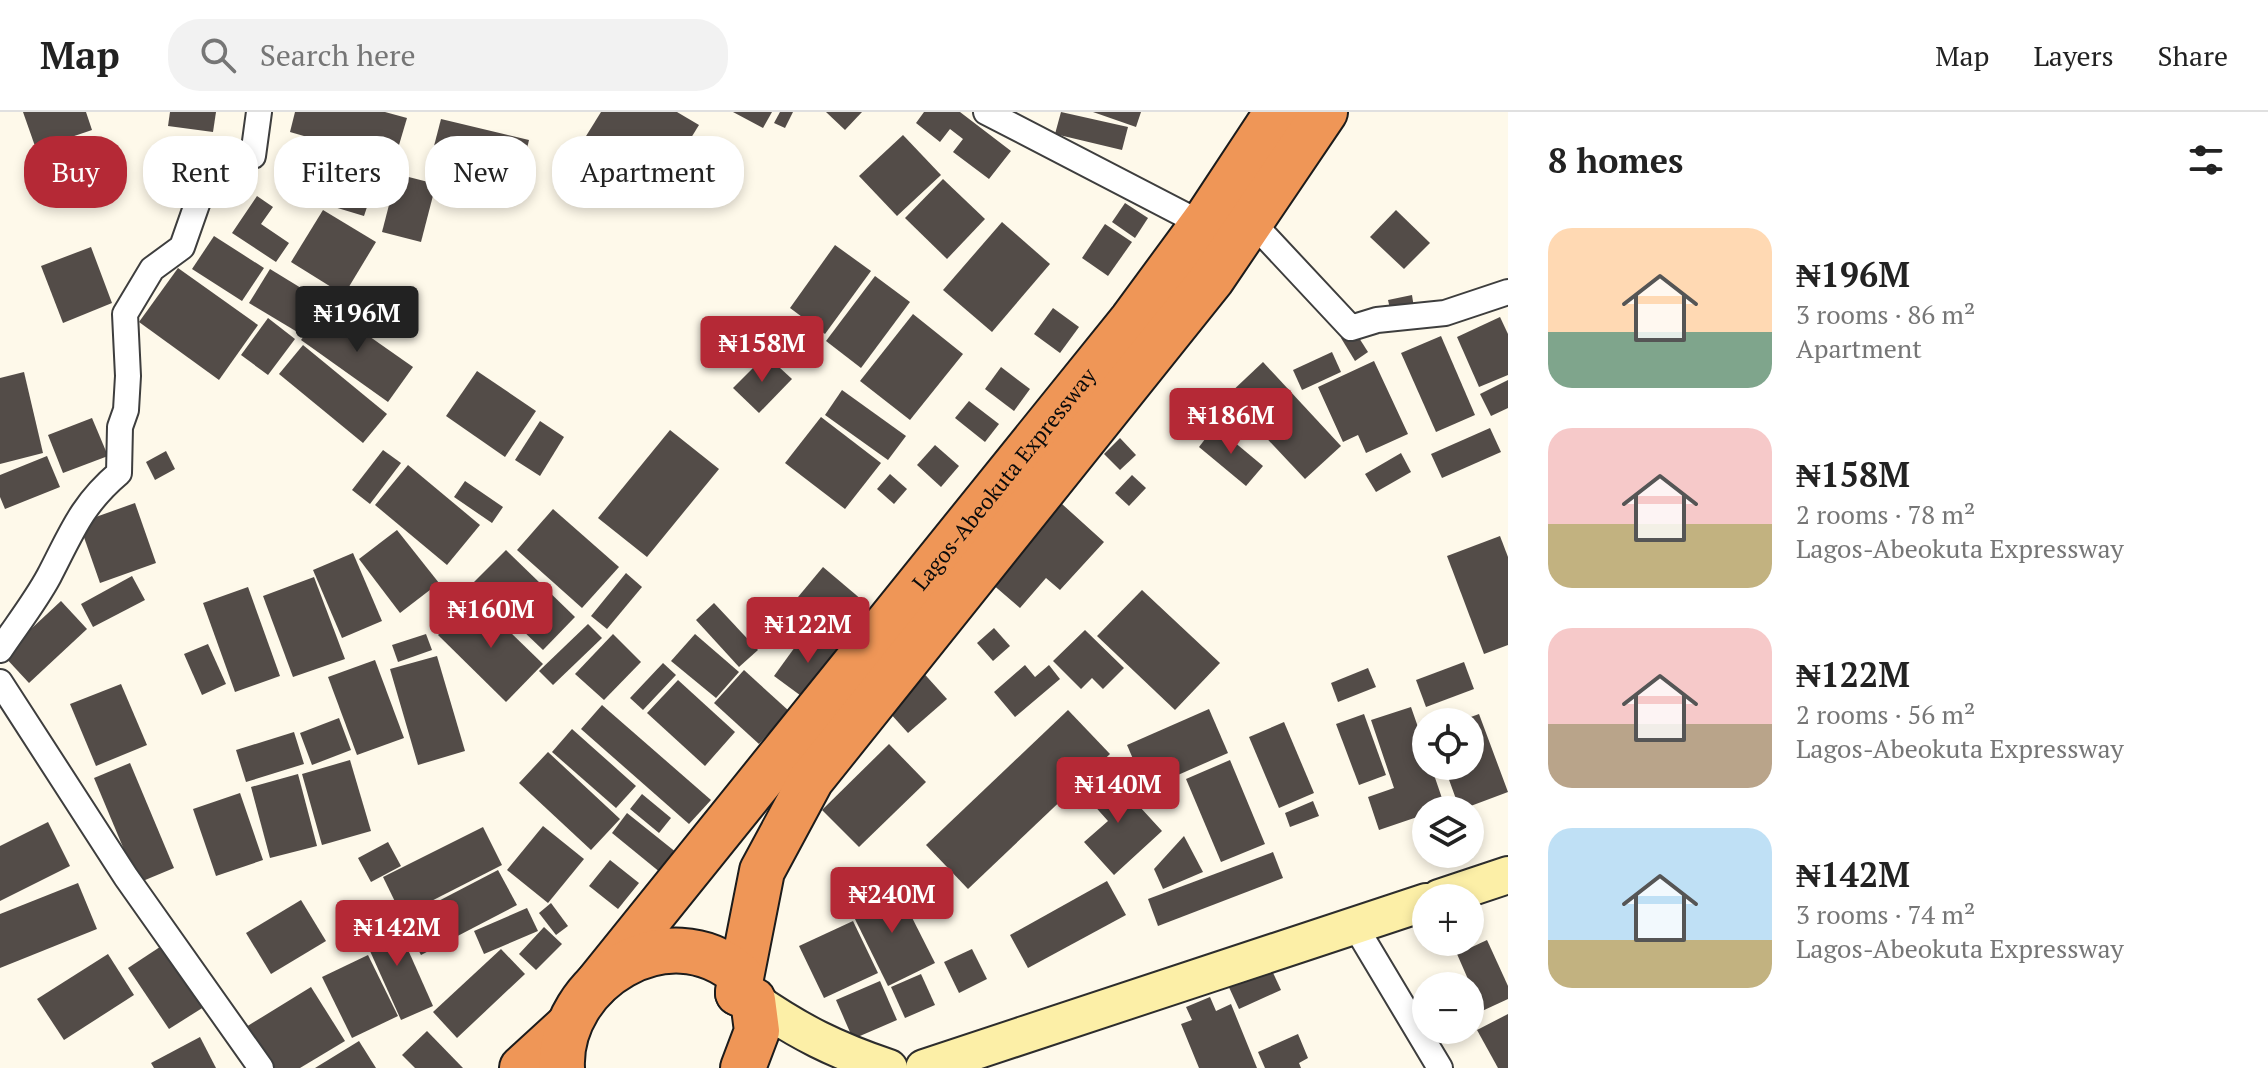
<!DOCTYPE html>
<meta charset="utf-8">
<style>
:root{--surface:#fff;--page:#f2f2f2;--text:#222;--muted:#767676;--line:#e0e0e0;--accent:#b52936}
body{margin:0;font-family:"PT Serif",serif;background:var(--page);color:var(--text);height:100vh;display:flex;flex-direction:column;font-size:30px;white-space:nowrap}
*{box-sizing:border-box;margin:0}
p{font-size:26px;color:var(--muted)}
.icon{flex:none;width:44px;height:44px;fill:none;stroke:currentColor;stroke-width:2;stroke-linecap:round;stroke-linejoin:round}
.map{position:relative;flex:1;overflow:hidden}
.details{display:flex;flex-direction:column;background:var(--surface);width:760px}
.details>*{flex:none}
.guide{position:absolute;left:24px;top:24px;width:760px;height:72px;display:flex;gap:16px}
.controls{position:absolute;left:1412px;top:596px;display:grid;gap:16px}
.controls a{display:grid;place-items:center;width:72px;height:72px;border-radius:50%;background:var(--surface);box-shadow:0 4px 12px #0003;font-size:40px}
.price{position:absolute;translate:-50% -68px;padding:0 18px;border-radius:8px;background:var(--accent);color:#fff;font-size:26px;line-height:52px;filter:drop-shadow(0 2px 4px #0008)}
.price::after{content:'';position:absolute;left:50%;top:48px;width:24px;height:18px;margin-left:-12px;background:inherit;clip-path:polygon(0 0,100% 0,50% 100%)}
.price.active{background:#222;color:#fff}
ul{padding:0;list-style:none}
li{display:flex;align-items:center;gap:24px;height:200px;padding:0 40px}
li span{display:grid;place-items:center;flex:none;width:224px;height:160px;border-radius:24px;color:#555}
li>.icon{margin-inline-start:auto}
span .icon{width:96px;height:96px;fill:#fffc;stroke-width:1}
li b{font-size:34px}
h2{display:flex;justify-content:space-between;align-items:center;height:96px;padding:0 40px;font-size:34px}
.chip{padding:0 28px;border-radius:32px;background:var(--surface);box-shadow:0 4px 12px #0003;font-size:28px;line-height:72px}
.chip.active{background:var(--accent);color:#fff}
header{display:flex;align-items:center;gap:48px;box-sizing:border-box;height:112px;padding:0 40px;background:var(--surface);border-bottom:2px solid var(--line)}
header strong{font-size:38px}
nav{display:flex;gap:44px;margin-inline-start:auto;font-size:28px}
.search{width:560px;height:72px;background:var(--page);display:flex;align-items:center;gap:20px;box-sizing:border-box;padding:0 28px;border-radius:32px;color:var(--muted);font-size:30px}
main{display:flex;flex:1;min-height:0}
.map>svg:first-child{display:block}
.building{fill:#534c48}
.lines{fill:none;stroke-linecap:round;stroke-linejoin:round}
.street-casing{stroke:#3e3e3e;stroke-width:28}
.secondary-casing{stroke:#2d2d2d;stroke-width:40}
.highway-casing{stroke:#1c1c1c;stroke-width:48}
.street{stroke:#fff;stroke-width:24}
.secondary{stroke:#fcefa7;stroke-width:36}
.highway{stroke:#ef9657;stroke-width:44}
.labels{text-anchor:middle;stroke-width:8;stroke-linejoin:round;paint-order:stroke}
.street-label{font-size:22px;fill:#0b0b0b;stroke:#fff}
</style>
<header>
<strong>Map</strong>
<div class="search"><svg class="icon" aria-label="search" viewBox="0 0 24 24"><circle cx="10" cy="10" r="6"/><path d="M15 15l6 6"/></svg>Search here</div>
<nav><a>Map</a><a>Layers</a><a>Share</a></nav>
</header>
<main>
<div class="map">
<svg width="1508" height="956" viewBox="0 0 1508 956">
<rect width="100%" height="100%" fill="#fef9ea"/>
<g class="building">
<polygon points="23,0 86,0 92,18 36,37"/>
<polygon points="170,0 216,0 213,20 168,14"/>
<polygon points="295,0 385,0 407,6 394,50 290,20"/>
<polygon points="601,0 677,0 699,13 655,84 578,37"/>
<polygon points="733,0 772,0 763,16"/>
<polygon points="780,0 793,0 785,16 774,11"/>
<polygon points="826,0 862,0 845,18"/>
<polygon points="924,0 960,0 1011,39 989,67 953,40 963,27 950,17 940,30 916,11"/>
<polygon points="1061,0 1128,15 1122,38 1055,22"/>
<polygon points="1093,0 1141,0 1136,15"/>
<polygon points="441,7 529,28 516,83 427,61"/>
<polygon points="903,23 941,63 897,104 859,64"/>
<polygon points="326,39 380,56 364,104 311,88"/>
<polygon points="397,62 436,72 421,130 382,120"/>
<polygon points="943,67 985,107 947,147 905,106"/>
<polygon points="257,84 273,95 261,112 289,131 276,150 232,121"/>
<polygon points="1125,91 1148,106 1135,126 1112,110"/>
<polygon points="323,98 376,130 344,183 291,150"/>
<polygon points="1396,98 1430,131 1404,157 1370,125"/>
<polygon points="1002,110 1050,152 992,220 943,178"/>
<polygon points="1105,112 1132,130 1108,164 1082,146"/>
<polygon points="214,124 264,156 242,189 192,157"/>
<polygon points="835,133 871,159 825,222 790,196"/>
<polygon points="91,135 112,191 63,211 41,154"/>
<polygon points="178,156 258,213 219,268 139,210"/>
<polygon points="270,157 319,187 299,221 249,191"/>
<polygon points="875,164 910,190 861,256 826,229"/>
<polygon points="1412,183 1414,196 1391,201 1388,188"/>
<polygon points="326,194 413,255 388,290 301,228"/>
<polygon points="1053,196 1079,215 1060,241 1034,222"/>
<polygon points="913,202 963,242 910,308 860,269"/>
<polygon points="1500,205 1508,222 1508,263 1479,275 1457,225"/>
<polygon points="268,206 295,227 268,263 241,243"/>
<polygon points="1354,218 1368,240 1355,249 1341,226"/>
<polygon points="1441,224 1475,303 1436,320 1401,241"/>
<polygon points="303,233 387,302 363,331 279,262"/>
<polygon points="1332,240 1341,260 1302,278 1293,258"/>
<polygon points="766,243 792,267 759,301 733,276"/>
<polygon points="1374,249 1408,322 1366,341 1358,323 1343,330 1318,275"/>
<polygon points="1263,250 1341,334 1305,367 1227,284"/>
<polygon points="1001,255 1030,277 1014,299 985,277"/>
<polygon points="477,259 536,299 505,345 446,304"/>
<polygon points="24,260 43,341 0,352 0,266"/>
<polygon points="1508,268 1508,296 1491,304 1480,282"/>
<polygon points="842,278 906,324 888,348 825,303"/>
<polygon points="969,289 999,312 985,330 955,306"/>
<polygon points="821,305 881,351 845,397 785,351"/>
<polygon points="92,306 108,344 63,361 48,323"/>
<polygon points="540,309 564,325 540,364 515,348"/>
<polygon points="1215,314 1263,354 1246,374 1199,335"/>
<polygon points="1490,316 1501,340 1442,366 1431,342"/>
<polygon points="670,318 719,357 647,445 598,406"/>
<polygon points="1120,326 1136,343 1120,358 1104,342"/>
<polygon points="935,333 959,354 941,375 917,353"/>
<polygon points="383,338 401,351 370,392 352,378"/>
<polygon points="166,339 175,357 155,368 146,350"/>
<polygon points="1401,341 1411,360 1376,380 1365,362"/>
<polygon points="47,344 60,375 5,397 0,385 0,363"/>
<polygon points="408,353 480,413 447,453 375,393"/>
<polygon points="890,362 907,377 894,392 877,377"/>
<polygon points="1132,363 1146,376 1129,394 1115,381"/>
<polygon points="465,369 503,395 492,411 454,385"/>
<polygon points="135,391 156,451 100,471 79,411"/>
<polygon points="1062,392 1104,430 1060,478 1046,466 1020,496 991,471"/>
<polygon points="553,397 619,455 582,496 517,438"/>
<polygon points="397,418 439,471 400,501 359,447"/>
<polygon points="1500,424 1508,445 1508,533 1484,542 1447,444"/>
<polygon points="506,438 575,505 543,538 473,471"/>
<polygon points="353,441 382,509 342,526 313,458"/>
<polygon points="823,455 862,488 832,524 793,491"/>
<polygon points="626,461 642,475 607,517 591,504"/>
<polygon points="132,464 145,488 93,515 81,492"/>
<polygon points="314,465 345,547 293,565 263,484"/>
<polygon points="248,475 280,564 235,580 203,491"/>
<polygon points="1142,478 1220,551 1175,598 1097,524"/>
<polygon points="475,486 543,552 506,590 438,523"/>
<polygon points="61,489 87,517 29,571 3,543"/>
<polygon points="714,491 758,538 739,555 696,508"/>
<polygon points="588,512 602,526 553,573 539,559"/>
<polygon points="994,516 1010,534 993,549 977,531"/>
<polygon points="808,517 842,541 808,589 774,564"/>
<polygon points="1085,518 1124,556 1103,577 1092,566 1081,577 1053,549"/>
<polygon points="426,522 432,538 398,550 392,533"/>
<polygon points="613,522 641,550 604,588 575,562"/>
<polygon points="695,522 739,560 716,586 671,549"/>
<polygon points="208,532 226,572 202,583 184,542"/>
<polygon points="437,544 465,639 418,653 390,557"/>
<polygon points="375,548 404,626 357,643 328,565"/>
<polygon points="1464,550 1474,577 1426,595 1416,568"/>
<polygon points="663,551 676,563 643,598 630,586"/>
<polygon points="1025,553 1035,565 1049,553 1060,567 1015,605 994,580"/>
<polygon points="919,556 947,587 908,621 880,590"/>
<polygon points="1368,556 1376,575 1338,590 1331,571"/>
<polygon points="744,558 789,599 759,632 714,591"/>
<polygon points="678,568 735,620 705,654 647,601"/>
<polygon points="121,572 147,633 96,654 70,592"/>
<polygon points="602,593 711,688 689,712 581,617"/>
<polygon points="1411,595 1426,638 1426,654 1431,654 1445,695 1426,698 1426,702 1379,718 1368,685 1394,676 1371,608"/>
<polygon points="1209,597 1228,641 1146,677 1127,633"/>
<polygon points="1068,598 1110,642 968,777 926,733"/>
<polygon points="1364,602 1386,663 1359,673 1336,612"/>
<polygon points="1479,602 1508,680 1460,698 1444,654 1470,654 1470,610 1457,610"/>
<polygon points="339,606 351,638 312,653 300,621"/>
<polygon points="1284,610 1314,681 1279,696 1249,625"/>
<polygon points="572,617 636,674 616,696 552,640"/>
<polygon points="294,620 304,652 246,670 236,638"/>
<polygon points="889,632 926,670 859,735 822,698"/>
<polygon points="548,640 620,707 591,738 519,671"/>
<polygon points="350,648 371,719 322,733 302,662"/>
<polygon points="1230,648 1265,732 1221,750 1186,667"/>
<polygon points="130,651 174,756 138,771 94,666"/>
<polygon points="1107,659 1162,719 1114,763 1084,730 1108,709 1083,681"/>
<polygon points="298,662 317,734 270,746 251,675"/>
<polygon points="240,681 263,748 216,764 193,697"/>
<polygon points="642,682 671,706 659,721 630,697"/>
<polygon points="1313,689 1319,704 1290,715 1285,701"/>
<polygon points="627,701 677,741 661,761 612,721"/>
<polygon points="48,710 70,754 0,789 0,734"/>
<polygon points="543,714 584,747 548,791 507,758"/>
<polygon points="483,715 502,753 402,804 383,765"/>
<polygon points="1184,724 1203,760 1163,777 1154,757"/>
<polygon points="388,730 401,754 371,770 358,746"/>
<polygon points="1273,740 1283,766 1158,814 1148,787"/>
<polygon points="610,748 639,771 618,797 589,774"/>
<polygon points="498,758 517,793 421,843 402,808"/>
<polygon points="1107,769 1126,803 1028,856 1010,823"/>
<polygon points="78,771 97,817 0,856 0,802"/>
<polygon points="895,772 935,851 888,874 849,795"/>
<polygon points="301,788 326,829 271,862 246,821"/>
<polygon points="551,791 568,814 556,823 539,801"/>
<polygon points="527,796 538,819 484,842 474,819"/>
<polygon points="393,804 433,894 401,908 361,819"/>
<polygon points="853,809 878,861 824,886 799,834"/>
<polygon points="544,815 562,832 536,858 519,842"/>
<polygon points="1487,828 1508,874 1508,887 1482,899 1457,842"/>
<polygon points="166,831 207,893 169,917 128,856"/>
<polygon points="501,837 525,862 457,926 433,900"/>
<polygon points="972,837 987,867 959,881 944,850"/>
<polygon points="108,842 134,883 64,928 37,887"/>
<polygon points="368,843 398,904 352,926 322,865"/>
<polygon points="1269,852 1281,878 1239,897 1227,871"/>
<polygon points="921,862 935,893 905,906 891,875"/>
<polygon points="880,869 897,908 853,927 836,888"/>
<polygon points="311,875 345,929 300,956 272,956 246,915"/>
<polygon points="1210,885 1216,899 1231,892 1257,956 1199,956 1181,912 1192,908 1186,895"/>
<polygon points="1508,902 1508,956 1498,956 1477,918"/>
<polygon points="427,919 463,956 415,956 402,943"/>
<polygon points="1298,922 1308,946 1299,951 1301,956 1265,956 1258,940"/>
<polygon points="200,925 216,956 154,956 151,951"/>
<polygon points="359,929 376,956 315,956"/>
</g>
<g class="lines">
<defs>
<g id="street">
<polyline points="986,0 1202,112"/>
<polyline points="1251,109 1351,216 1377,208 1445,201 1508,180"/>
<path d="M0 538C16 514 35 490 49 464 71 422 81 393 119 361L120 315 126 298 128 264 125 202 152 157 182 135 209 58 253 44 259 0"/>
<polyline points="0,570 126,765 261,956"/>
<polyline points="1355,814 1440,956"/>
</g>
<g id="secondary">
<polyline points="1439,786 1508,763"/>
<path d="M753 888C799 920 835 938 889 956"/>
<polyline points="924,956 1426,790"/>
</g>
<g id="highway">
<path id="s1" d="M596 873 1132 208 1207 106 1277 0"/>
<polyline points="738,881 762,759 811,668 1212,167 1325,0"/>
<polyline points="522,956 569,913"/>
<path d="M562 956C558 869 668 800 740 863L738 881 753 888 757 919 743 956"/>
</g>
</defs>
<use href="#street" class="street-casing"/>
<use href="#secondary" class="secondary-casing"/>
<use href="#highway" class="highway-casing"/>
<use href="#street" class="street"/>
<use href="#secondary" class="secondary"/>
<use href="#highway" class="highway"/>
</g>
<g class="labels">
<g class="street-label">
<text dy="8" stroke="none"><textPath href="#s1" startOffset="650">Lagos-Abeokuta Expressway</textPath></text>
</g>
</g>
</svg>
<div class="controls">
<a><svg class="icon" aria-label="locate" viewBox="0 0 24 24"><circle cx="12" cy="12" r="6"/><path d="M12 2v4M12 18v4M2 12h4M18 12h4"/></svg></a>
<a><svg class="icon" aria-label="layers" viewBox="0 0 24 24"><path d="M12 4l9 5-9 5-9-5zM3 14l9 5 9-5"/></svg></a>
<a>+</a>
<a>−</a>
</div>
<b class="price active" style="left:357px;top:242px">₦196M</b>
<b class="price" style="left:762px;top:272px">₦158M</b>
<b class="price" style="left:1231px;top:344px">₦186M</b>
<b class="price" style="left:491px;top:538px">₦160M</b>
<b class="price" style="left:808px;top:553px">₦122M</b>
<b class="price" style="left:1118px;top:713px">₦140M</b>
<b class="price" style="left:892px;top:823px">₦240M</b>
<b class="price" style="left:397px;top:856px">₦142M</b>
<div class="guide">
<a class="chip active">Buy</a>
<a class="chip">Rent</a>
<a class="chip">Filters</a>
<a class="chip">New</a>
<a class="chip">Apartment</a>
</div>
</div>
<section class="details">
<h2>8 homes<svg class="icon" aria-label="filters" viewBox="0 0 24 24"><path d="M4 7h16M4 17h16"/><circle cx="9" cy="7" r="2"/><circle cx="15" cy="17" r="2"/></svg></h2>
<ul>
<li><span style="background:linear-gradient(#ffd9b3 65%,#7fa58c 0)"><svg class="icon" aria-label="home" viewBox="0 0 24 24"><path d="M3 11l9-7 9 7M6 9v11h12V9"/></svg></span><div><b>₦196M</b><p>3 rooms · 86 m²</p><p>Apartment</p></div></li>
<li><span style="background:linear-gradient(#f6c9c9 60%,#c2b280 0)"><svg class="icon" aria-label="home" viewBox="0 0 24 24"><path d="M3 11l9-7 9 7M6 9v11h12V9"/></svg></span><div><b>₦158M</b><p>2 rooms · 78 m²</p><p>Lagos-Abeokuta Expressway</p></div></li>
<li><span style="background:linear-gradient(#f6c9c9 60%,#b9a48a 0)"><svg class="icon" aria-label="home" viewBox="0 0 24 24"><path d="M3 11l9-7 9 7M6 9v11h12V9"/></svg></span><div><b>₦122M</b><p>2 rooms · 56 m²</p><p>Lagos-Abeokuta Expressway</p></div></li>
<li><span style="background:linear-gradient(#bfe0f5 70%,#c2b280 0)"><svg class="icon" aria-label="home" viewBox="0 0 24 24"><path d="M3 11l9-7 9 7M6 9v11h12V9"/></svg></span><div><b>₦142M</b><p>3 rooms · 74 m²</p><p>Lagos-Abeokuta Expressway</p></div></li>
</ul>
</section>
</main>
